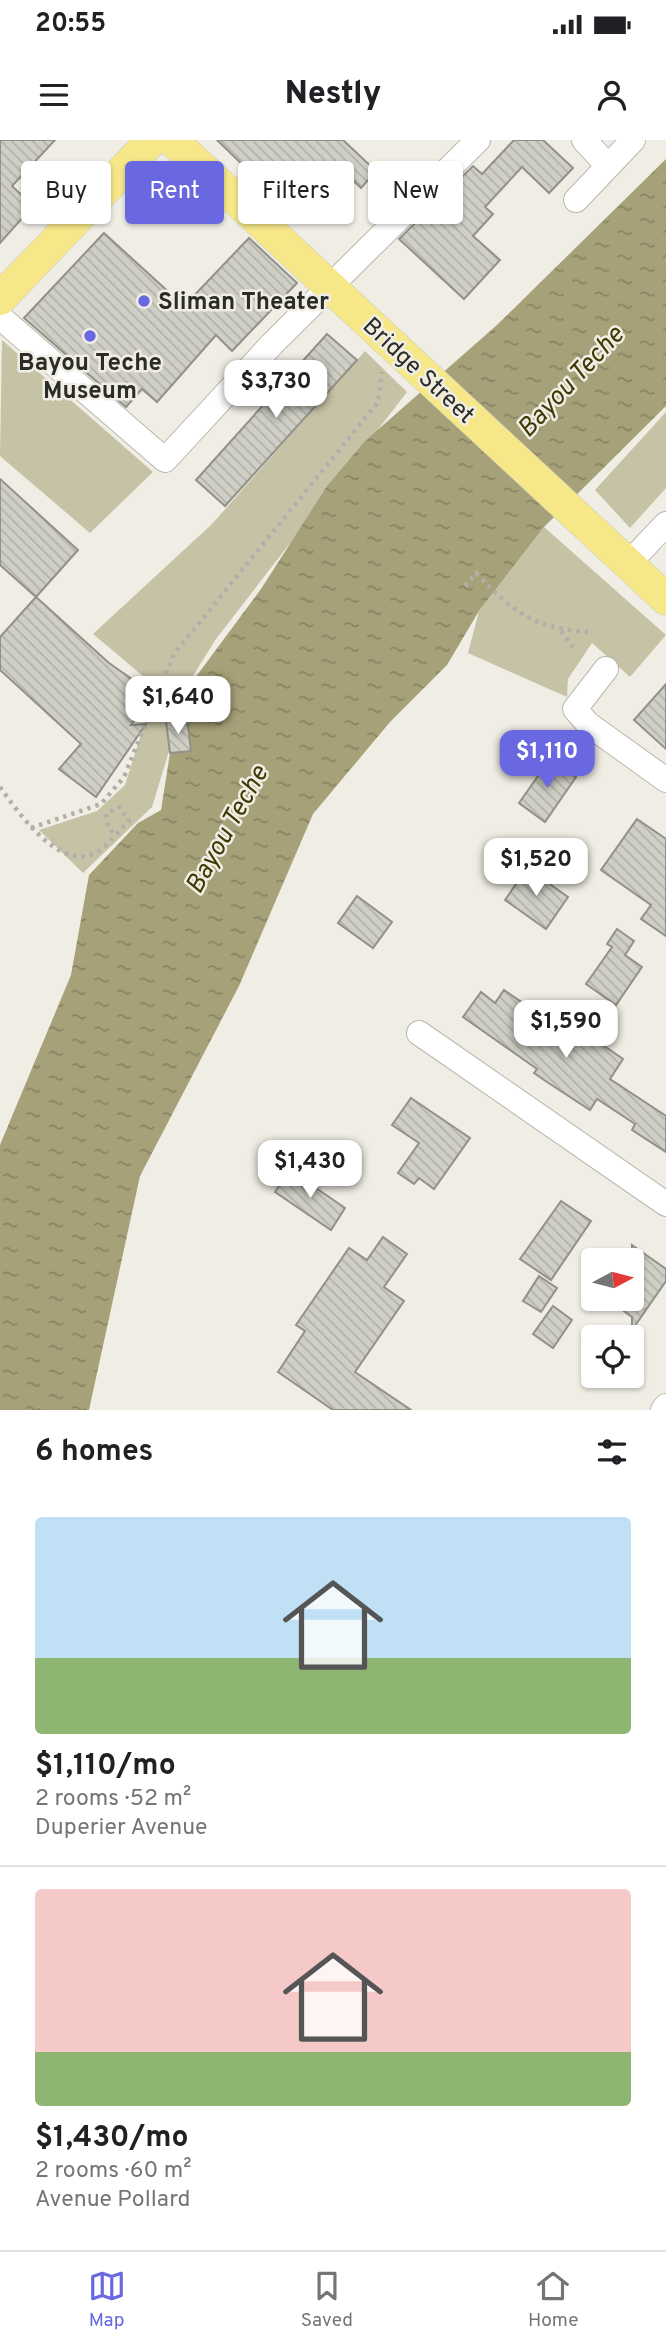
<!DOCTYPE html>
<meta charset="utf-8">
<style>
:root{--surface:#fff;--page:#f6f6f6;--text:#202124;--muted:#757577;--line:#e0e0e0;--accent:#6968e1}
body{margin:0;font-family:Overpass,sans-serif;background:var(--page);color:var(--text);height:100vh;display:flex;flex-direction:column;font-size:26px;white-space:nowrap}
*{box-sizing:border-box;margin:0}
p{font-size:23px;color:var(--muted)}
.icon{flex:none;width:38px;height:38px;fill:none;stroke:currentColor;stroke-width:2;stroke-linecap:round;stroke-linejoin:round}
.map{position:relative;height:1270px;overflow:hidden}
.details{display:flex;flex-direction:column;background:var(--surface);flex:1}
.details>*{flex:none}
.top-card{position:absolute;left:21px;top:21px;width:625px;height:63px;display:flex;gap:14px}
.needle{width:46px;rotate:83deg}
.controls{position:absolute;left:581px;top:1108px;display:grid;gap:14px}
.controls a{display:grid;place-items:center;width:63px;height:63px;border-radius:7px;background:var(--surface);box-shadow:0 2px 5px #0004;font-size:35px}
.price{position:absolute;translate:-50% -60px;padding:0 16px;border-radius:14px;background:#fff;color:#222;font-size:23px;line-height:46px;filter:drop-shadow(0 2px 4px #0008)}
.price::after{content:'';position:absolute;left:50%;top:42px;width:21px;height:16px;margin-left:-10px;background:inherit;clip-path:polygon(0 0,100% 0,50% 100%)}
.price.on{background:var(--accent);color:#fff}
ul{padding:0;list-style:none}
li{display:grid;align-content:center;gap:14px;height:371px;padding:0 35px}
li+li{border-top:2px solid var(--line)}
li span{display:grid;place-items:center;height:217px;border-radius:7px;color:#555}
li>.icon{margin-inline-start:auto}
span .icon{width:126px;height:126px;fill:#fffc;stroke-width:1}
li b{font-size:30px}
h2{display:flex;justify-content:space-between;align-items:center;height:84px;padding:0 35px;font-size:30px}
.chip{padding:0 24px;border-radius:7px;background:var(--surface);box-shadow:0 2px 5px #0004;font-size:24px;line-height:63px}
.chip.on{background:var(--accent);color:#fff}
.status{display:flex;justify-content:space-between;align-items:center;height:49px;padding:0 35px;background:var(--surface);direction:ltr}
.status svg{height:19px;fill:currentColor}
header{display:flex;justify-content:space-between;align-items:center;height:91px;padding:0 35px;background:var(--surface);font-size:32px;font-weight:800}
.tabs{display:flex;justify-content:space-around;align-items:center;height:98px;border-top:2px solid var(--line);background:var(--surface);font-size:19px;color:var(--muted)}
.tabs a{display:grid;justify-items:center;gap:4px}
.tabs .on{color:var(--accent)}
.map>svg:first-child{display:block}
.green{fill:#c6c2a6}
.water{fill:url(#water-ripples)}
.building{fill:url(#building-back-hatch);stroke:#929188;stroke-width:2}
.lines{fill:none;stroke-linecap:round;stroke-linejoin:round}
.minor-casing{stroke:#b8b7ad;stroke-width:26}
.major-casing{stroke:#cccccb;stroke-width:33}
.path{stroke:#b1b0a8;stroke-width:4.5;stroke-dasharray:3.5 5;stroke-linecap:butt}
.minor{stroke:#fff;stroke-width:24}
.major{stroke:#f6e788;stroke-width:32}
.poi-dot{fill:#6968e1;stroke:#f0eee4;stroke-width:2.5}
.labels{text-anchor:middle;stroke-width:5;stroke-linejoin:round;paint-order:stroke}
.poi-label{font-size:24px;font-weight:bold;fill:#2b2b27;stroke:#f0eee4;text-anchor:start}
.street-label{font-size:24px;fill:#2b2b27;stroke:#f0eee4}
.water-label{font-size:26px;font-style:italic;fill:#403803;stroke:#f0eee4}
</style>
<div class="status"><b>20:55</b><svg viewBox="0 0 49 12"><path d="M0 12V9h3v3zM5 12V6h3v6zM10 12V3h3v9zM15 12V0h3v12zM26 1h20v11H26zM47 4h2v5h-2z"/></svg></div>
<header><svg class="icon" aria-label="menu" viewBox="0 0 24 24"><path d="M4 6h16M4 12h16M4 18h16"/></svg>Nestly<svg class="icon" aria-label="person" viewBox="0 0 24 24"><circle cx="12" cy="8" r="4"/><path d="M4 21q1-7 8-7t8 7"/></svg></header>
<div class="map">
<svg width="666" height="1270" viewBox="0 0 666 1270">
<defs>
<pattern id="water-ripples" width="26" height="14" patternUnits="userSpaceOnUse" patternTransform="scale(1.75)"><rect width="26" height="14" fill="#a7a179"/><path d="M2 4q2-2 4 0t4 0M15 11q2-2 4 0t4 0" fill="none" stroke="#888363"/></pattern>
<pattern id="building-back-hatch" width="6" height="6" patternUnits="userSpaceOnUse" patternTransform="scale(1.75)"><rect width="6" height="6" fill="#d0cfc5"/><path d="M-1 5l2 2M0 0l6 6M5-1l2 2" fill="none" stroke="#b3b2a9"/></pattern>
</defs>
<rect width="100%" height="100%" fill="#f0eee4"/>
<g class="green">
<polygon points="2,200 153,332 90,393 0,316"/>
<polygon points="365,211 407,252 216,499 191,539 152,667 83,733 39,690 97,671 125,645 156,547 93,494 212,384"/>
<polygon points="666,272 666,348 630,388 595,350"/>
<polygon points="544,387 666,495 630,537 592,503 568,539 567,557 468,513 479,471"/>
</g>
<polygon class="water" points="666,19 666,266 544,387 479,471 447,525 390,582 313,674 239,846 140,1036 89,1270 0,1270 0,1005 71,835 89,735 138,683 161,670 170,613 195,538 261,449 327,346 365,301 497,185"/>
<g class="building">
<polygon points="0,0 55,0 12,46 33,66 0,103"/>
<polygon points="217,0 343,0 376,31 361,48 334,22 288,69"/>
<polygon points="514,0 543,0 573,28 549,53 522,27 485,67 493,74 473,96 500,120 464,159 399,99 473,26 482,34"/>
<polygon points="104,93 184,166 249,98 297,143 232,211 216,195 157,262 142,249 126,267 24,178"/>
<polygon points="327,194 357,220 225,366 196,340"/>
<polygon points="0,339 78,410 36,457 0,425"/>
<polygon points="36,457 109,523 153,554 131,585 146,584 96,657 59,629 81,604 0,530 0,497"/>
<polygon points="666,544 666,609 634,580"/>
<polygon points="187,579 191,611 170,613 166,581"/>
<polygon points="550,619 576,637 545,682 519,663"/>
<polygon points="637,679 666,699 666,796 641,779 651,765 601,730"/>
<polygon points="527,728 568,757 546,789 505,760"/>
<polygon points="357,756 392,782 373,808 338,783"/>
<polygon points="617,789 634,801 625,815 642,827 616,865 586,844 612,807 607,804"/>
<polygon points="504,850 553,884 560,875 623,919 610,939 666,976 666,1012 632,990 635,984 597,959 590,970 547,942 534,933 537,929 463,877 481,852 495,863"/>
<polygon points="411,958 470,998 434,1049 419,1038 414,1044 398,1033 419,1003 392,985"/>
<polygon points="290,1030 345,1068 331,1090 275,1052"/>
<polygon points="561,1061 591,1081 551,1140 520,1119"/>
<polygon points="383,1097 407,1114 384,1147 404,1161 355,1232 411,1270 333,1270 278,1232 305,1191 296,1185 349,1108 367,1120"/>
<polygon points="632,1105 666,1129 666,1141 632,1190 632,1177 606,1158 632,1158"/>
<polygon points="539,1136 557,1148 541,1172 523,1161"/>
<polygon points="553,1166 572,1180 553,1208 533,1194"/>
</g>
<g class="lines">
<defs>
<g id="minor">
<polyline points="584,0 608,26"/>
<polyline points="576,60 633,0"/>
<polyline points="0,177 165,320 272,204 478,0"/>
<polyline points="628,424 666,384"/>
<polyline points="606,529 575,569 588,584 666,640"/>
<polyline points="419,893 666,1064"/>
<polyline points="663,1270 666,1266"/>
</g>
<g id="major">
<polyline points="172,0 666,459"/>
<polyline points="0,159 152,0"/>
</g>
</defs>
<use href="#minor" class="minor-casing"/>
<use href="#major" class="major-casing"/>
<g class="path">
<path d="M465 446 476 433C514 473 532 487 588 492"/>
<polyline points="561,491 573,507"/>
<path d="M0 647C18 672 57 729 93 714 106 709 119 690 129 681L120 667 106 674 107 683 114 695"/>
<polyline points="31,688 101,664 124,637 174,514 378,262 382,232"/>
</g>
<use href="#minor" class="minor"/>
<use href="#major" class="major"/>
</g>
<g class="poi-dot">
<circle cx="144" cy="161" r="7"/>
<circle cx="90" cy="196" r="7"/>
</g>
<g class="labels">
<g class="poi-label">
<text x="158" y="169">Sliman Theater</text>
<text x="90" y="230" text-anchor="middle">Bayou Teche<tspan x="90" dy="28">Museum</tspan></text>
</g>
<g class="street-label">
<text transform="translate(419 230) rotate(43)" y="8">Bridge Street</text>
</g>
<g class="water-label">
<text transform="translate(570 241) rotate(-47)" y="9">Bayou Teche</text>
<text transform="translate(226 689) rotate(-61)" y="9">Bayou Teche</text>
</g>
</g>
</svg>
<div class="controls">
<a><svg class="needle" viewBox="-14 -14 28 28"><path d="M0-13l5 13h-10z" fill="#e53935"/><path d="M0 13l5-13h-10z" fill="#757577"/></svg></a>
<a><svg class="icon" aria-label="locate" viewBox="0 0 24 24"><circle cx="12" cy="12" r="6"/><path d="M12 2v4M12 18v4M2 12h4M18 12h4"/></svg></a>
</div>
<b class="price" style="left:276px;top:280px">$3,730</b>
<b class="price" style="left:178px;top:596px">$1,640</b>
<b class="price on" style="left:547px;top:650px">$1,110</b>
<b class="price" style="left:536px;top:758px">$1,520</b>
<b class="price" style="left:566px;top:920px">$1,590</b>
<b class="price" style="left:310px;top:1060px">$1,430</b>
<div class="top-card">
<a class="chip">Buy</a>
<a class="chip on">Rent</a>
<a class="chip">Filters</a>
<a class="chip">New</a>
</div>
</div>
<section class="details">
<h2>6 homes<svg class="icon" aria-label="filters" viewBox="0 0 24 24"><path d="M4 7h16M4 17h16"/><circle cx="9" cy="7" r="2"/><circle cx="15" cy="17" r="2"/></svg></h2>
<ul>
<li><span style="background:linear-gradient(#bfe0f5 65%,#8fb573 0)"><svg class="icon" aria-label="home" viewBox="0 0 24 24"><path d="M3 11l9-7 9 7M6 9v11h12V9"/></svg></span><div><b>$1,110/mo</b><p>2 rooms · 52 m²</p><p>Duperier Avenue</p></div></li>
<li><span style="background:linear-gradient(#f6c9c9 75%,#8fb573 0)"><svg class="icon" aria-label="home" viewBox="0 0 24 24"><path d="M3 11l9-7 9 7M6 9v11h12V9"/></svg></span><div><b>$1,430/mo</b><p>2 rooms · 60 m²</p><p>Avenue Pollard</p></div></li>
</ul>
</section>
<nav class="tabs">
<a class="on"><svg class="icon" aria-label="map" viewBox="0 0 24 24"><path d="M3 6l6-2 6 2 6-2v14l-6 2-6-2-6 2zM9 4v14M15 6v14"/></svg>Map</a>
<a><svg class="icon" aria-label="saved" viewBox="0 0 24 24"><path d="M7 4h10v16l-5-4-5 4z"/></svg>Saved</a>
<a><svg class="icon" aria-label="home" viewBox="0 0 24 24"><path d="M3 11l9-7 9 7M6 9v11h12V9"/></svg>Home</a>
</nav>
